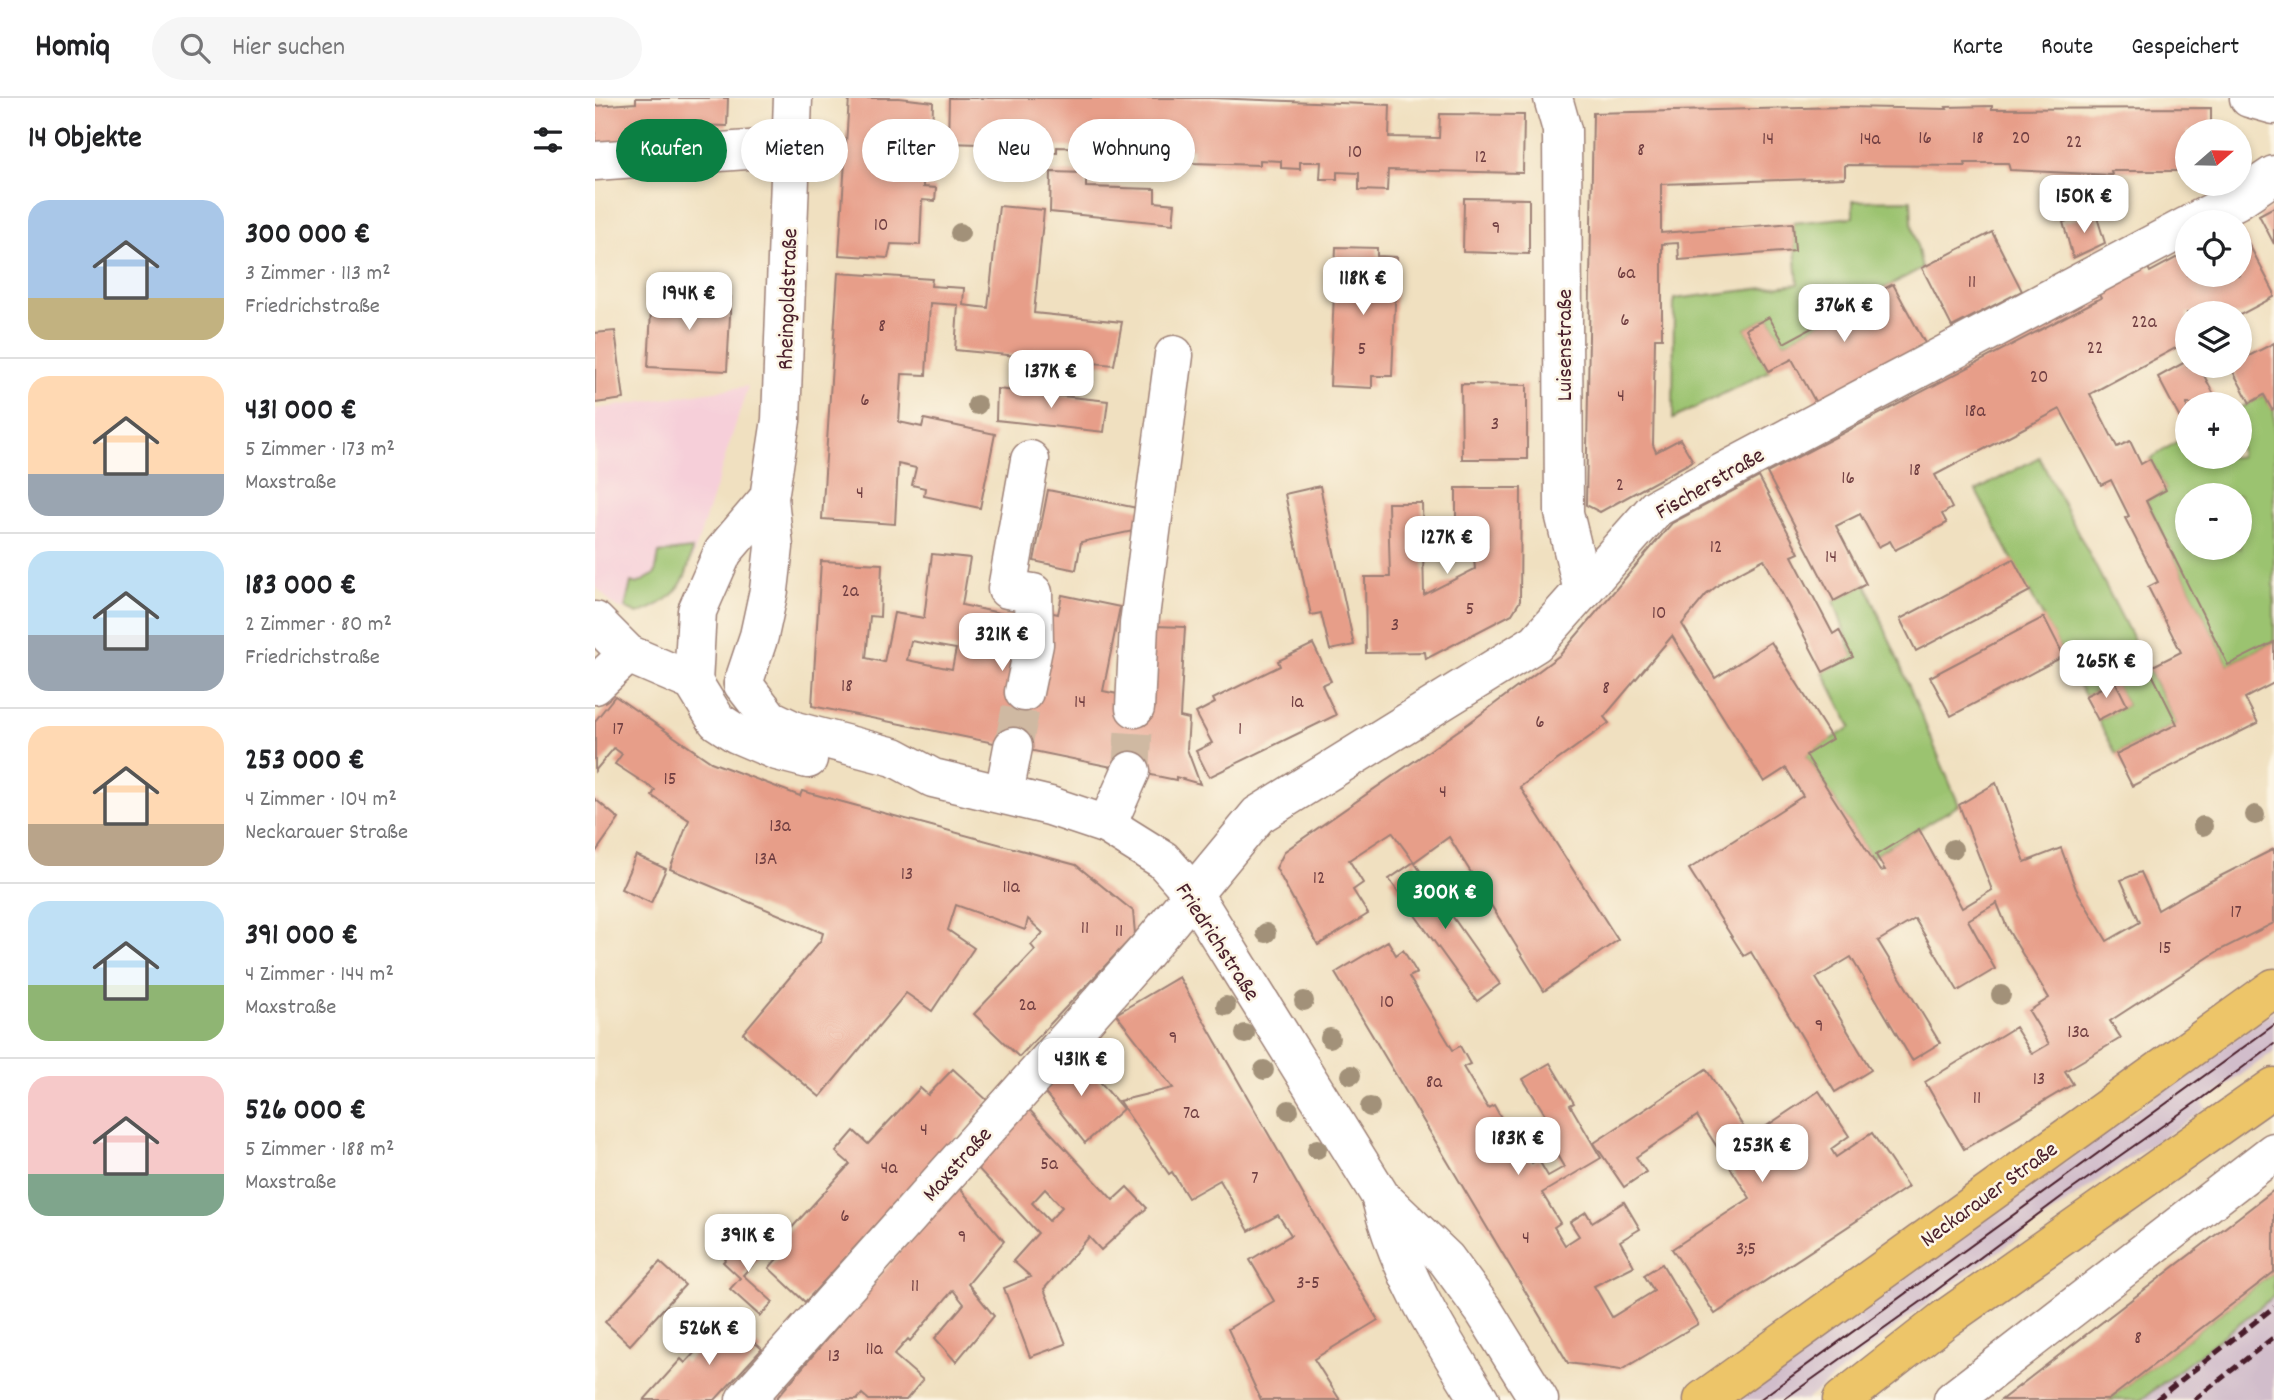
<!DOCTYPE html>
<html lang="de">
<meta charset="utf-8">
<style>
:root{--surface:#fff;--page:#f6f6f6;--text:#202124;--muted:#757577;--line:#e0e0e0;--accent:#0b8043}
body{margin:0;font-family:Dekko,sans-serif;background:var(--page);color:var(--text);height:100vh;display:flex;flex-direction:column;font-size:26px;white-space:nowrap}
*{box-sizing:border-box;margin:0}
p{font-size:23px;color:var(--muted)}
.icon{flex:none;width:38px;height:38px;fill:none;stroke:currentColor;stroke-width:2;stroke-linecap:round;stroke-linejoin:round}
.map{position:relative;flex:1;overflow:hidden}
.drawer{display:flex;flex-direction:column;background:var(--surface);width:595px}
.drawer>*{flex:none}
.banner{position:absolute;left:21px;top:21px;width:665px;height:63px;display:flex;gap:14px}
.needle{width:46px;rotate:70deg}
.buttons{position:absolute;left:1580px;top:21px;display:grid;gap:14px}
.buttons a{display:grid;place-items:center;width:77px;height:77px;border-radius:50%;background:var(--surface);box-shadow:0 4px 10px #0003;font-size:35px}
.price{position:absolute;translate:-50% -60px;padding:0 16px;border-radius:14px;background:#fff;color:#222;font-size:23px;line-height:46px;filter:drop-shadow(0 2px 4px #0008)}
.price::after{content:'';position:absolute;left:50%;top:42px;width:21px;height:16px;margin-left:-10px;background:inherit;clip-path:polygon(0 0,100% 0,50% 100%)}
.price.active{background:var(--accent);color:#fff}
ul{padding:0;list-style:none}
li{display:flex;align-items:center;gap:21px;height:175px;padding:0 28px}
li+li{border-top:2px solid var(--line)}
li span{display:grid;place-items:center;flex:none;width:196px;height:140px;border-radius:21px;color:#555}
li>.icon{margin-inline-start:auto}
span .icon{width:84px;height:84px;fill:#fffc;stroke-width:1}
li b{font-size:30px}
h2{display:flex;justify-content:space-between;align-items:center;height:84px;padding:0 28px;font-size:30px}
.chip{padding:0 24px;border-radius:32px;background:var(--surface);box-shadow:0 4px 10px #0003;font-size:24px;line-height:63px}
.chip.active{background:var(--accent);color:#fff}
header{display:flex;align-items:center;gap:42px;box-sizing:border-box;height:98px;padding:0 35px;background:var(--surface);border-bottom:2px solid var(--line)}
header strong{font-size:33px}
nav{display:flex;gap:38px;margin-inline-start:auto;font-size:24px}
.search{width:490px;height:63px;background:var(--page);display:flex;align-items:center;gap:18px;box-sizing:border-box;padding:0 24px;border-radius:38px;color:var(--muted);font-size:26px}
main{display:flex;flex:1;min-height:0}
.map>svg:first-child{display:block}
.built{fill:#f6cfd9}
.industrial{fill:#d1bdcb}
.green{fill:#9bc36f;stroke:#72714d;stroke-width:2;fill-rule:evenodd}
.building{fill:#e79e89;fill-rule:evenodd}
.lines{fill:none;stroke-linecap:round;stroke-linejoin:round}
.minor-tunnel{stroke:#cfb9a2;stroke-width:38;stroke-dasharray:38 19;stroke-linecap:butt}
.minor-casing{stroke:#9d8076;stroke-width:41}
.major-casing{stroke:#9d8076;stroke-width:41}
.minor{stroke:#fff;stroke-width:38}
.major{stroke:#edc569;stroke-width:38}
.tram{stroke:#4a1f2b;stroke-width:2}
.rail{stroke:#4a1f2b;stroke-width:5;stroke-dasharray:10 5;stroke-linecap:butt}
.tree{fill:#a29179}
.labels{text-anchor:middle;stroke-width:5;stroke-linejoin:round;paint-order:stroke}
.number-label{font-size:19px;fill:#713f42}
.street-label{font-size:23px;fill:#4a1f2b;stroke:#fcf5e5}
</style>
<header>
<strong>Homiq</strong>
<div class="search"><svg class="icon" aria-label="search" viewBox="0 0 24 24"><circle cx="10" cy="10" r="6"/><path d="M15 15l6 6"/></svg>Hier suchen</div>
<nav><a>Karte</a><a>Route</a><a>Gespeichert</a></nav>
</header>
<main>
<section class="drawer">
<h2>14 Objekte<svg class="icon" aria-label="filters" viewBox="0 0 24 24"><path d="M4 7h16M4 17h16"/><circle cx="9" cy="7" r="2"/><circle cx="15" cy="17" r="2"/></svg></h2>
<ul>
<li><span style="background:linear-gradient(#a9c7e8 70%,#c2b280 0)"><svg class="icon" aria-label="home" viewBox="0 0 24 24"><path d="M3 11l9-7 9 7M6 9v11h12V9"/></svg></span><div><b>300 000 €</b><p>3 Zimmer · 113 m²</p><p>Friedrichstraße</p></div></li>
<li><span style="background:linear-gradient(#ffd9b3 70%,#9aa5b1 0)"><svg class="icon" aria-label="home" viewBox="0 0 24 24"><path d="M3 11l9-7 9 7M6 9v11h12V9"/></svg></span><div><b>431 000 €</b><p>5 Zimmer · 173 m²</p><p>Maxstraße</p></div></li>
<li><span style="background:linear-gradient(#bfe0f5 60%,#9aa5b1 0)"><svg class="icon" aria-label="home" viewBox="0 0 24 24"><path d="M3 11l9-7 9 7M6 9v11h12V9"/></svg></span><div><b>183 000 €</b><p>2 Zimmer · 80 m²</p><p>Friedrichstraße</p></div></li>
<li><span style="background:linear-gradient(#ffd9b3 70%,#b9a48a 0)"><svg class="icon" aria-label="home" viewBox="0 0 24 24"><path d="M3 11l9-7 9 7M6 9v11h12V9"/></svg></span><div><b>253 000 €</b><p>4 Zimmer · 104 m²</p><p>Neckarauer Straße</p></div></li>
<li><span style="background:linear-gradient(#bfe0f5 60%,#8fb573 0)"><svg class="icon" aria-label="home" viewBox="0 0 24 24"><path d="M3 11l9-7 9 7M6 9v11h12V9"/></svg></span><div><b>391 000 €</b><p>4 Zimmer · 144 m²</p><p>Maxstraße</p></div></li>
<li><span style="background:linear-gradient(#f6c9c9 70%,#7fa58c 0)"><svg class="icon" aria-label="home" viewBox="0 0 24 24"><path d="M3 11l9-7 9 7M6 9v11h12V9"/></svg></span><div><b>526 000 €</b><p>5 Zimmer · 188 m²</p><p>Maxstraße</p></div></li>
</ul>
</section>
<div class="map">
<svg width="1679" height="1302" viewBox="0 0 1679 1302">
<rect width="100%" height="100%" fill="#fcf5e5"/>
<filter id="ink" filterUnits="userSpaceOnUse"><feTurbulence type="fractalNoise" baseFrequency=".0143" numOctaves="2"/><feDisplacementMap in="SourceGraphic" scale="14" xChannelSelector="R" yChannelSelector="G"/><feConvolveMatrix kernelMatrix="1 2 1 2 8 2 1 2 1" color-interpolation-filters="sRGB"/></filter>
<filter id="wash" filterUnits="userSpaceOnUse"><feTurbulence type="fractalNoise" baseFrequency=".00686" numOctaves="4" result="noise"/><feDisplacementMap in="SourceGraphic" scale="28" xChannelSelector="R" yChannelSelector="G"/><feGaussianBlur stdDeviation="1.57" result="paint"/><feColorMatrix in="noise" values="0 0 0 0 0 0 0 0 0 0 0 0 0 0 0 0 0 1.4 0 .05"/><feComposite in="paint" operator="in"/></filter>
<g filter="url(#wash)">
<rect width="100%" height="100%" fill="#f0e0c0"/>
<polygon class="built" points="153,288 99,456 86,486 63,509 42,516 20,509 0,488 0,311"/>
<g class="industrial">
<polygon points="1679,912 1679,953 1608,1005 1611,1011 1519,1071 1385,1167 1306,1225 1211,1302 1142,1302"/>
<polygon points="1679,1198 1679,1302 1546,1302"/>
</g>
<g class="green">
<polygon points="1316,102 1317,125 1327,170 1189,245 1174,219 1151,231 1174,273 1078,321 1079,201 1203,186 1198,125 1258,119 1258,103"/>
<path d="M1669 297 1677 311H1679V544L1633 567 1551 403 1571 392 1555 361 1592 337V359H1645V310ZM1592 397H1645V450H1592Z"/>
<polygon points="1444,359 1582,626 1521,656 1503,622 1532,607 1520,584 1490,598 1381,393"/>
<path d="M97 451C92 488 77 504 42 516L30 510 36 484 42 486 60 476 64 455Z"/>
<polygon points="1271,486 1364,707 1276,759 1211,657 1256,629 1228,574 1258,558 1239,503"/>
<polygon points="1679,1174 1679,1198 1546,1302 1513,1302"/>
</g>
<g id="blocks">
<g class="building">
<polygon points="41,0 133,0 132,28 65,26 64,48 0,52 0,8 41,5"/>
<polygon points="254,0 304,0 338,4 337,39 301,37 298,82 328,84 328,89 341,90 340,103 327,102 325,147 296,146 293,160 244,157"/>
<polygon points="354,0 616,0 795,7 794,39 844,40 845,16 929,17 928,75 793,72 792,93 764,92 764,75 742,74 742,81 725,81 726,64 705,64 705,71 686,70 686,63 665,62 665,67 597,65 597,51 535,49 534,61 492,56 492,50 462,49 462,55 451,54 451,49 415,47 415,56 385,55 385,46 353,45"/>
<polygon points="1397,8 1397,11 1616,10 1616,33 1592,33 1592,73 1516,73 1517,77 1415,72 1413,65 1370,65 1371,68 1250,67 1250,80 1066,86 1066,135 1198,125 1200,153 1084,162 1083,145 1067,146 1067,240 1060,240 1058,347 1061,354 1085,341 1098,363 1005,414 991,407 998,15 1250,9 1352,11 1351,9"/>
<polygon points="456,74 491,75 491,89 560,91 560,104 580,106 578,126 455,114"/>
<polygon points="869,100 934,101 934,156 868,154"/>
<polygon points="404,108 449,112 439,215 527,224 519,267 360,252 363,207 335,205 331,277 307,276 304,324 327,329 329,321 400,336 385,410 329,398 330,390 317,387 321,370 303,366 300,426 227,421 243,175 337,181 336,188 369,190 368,207 393,210"/>
<polygon points="1679,109 1679,146 1664,117"/>
<polygon points="1501,116 1510,145 1478,160 1468,124"/>
<polygon points="1645,129 1679,194 1679,199 1645,217 1592,215 1592,244 1495,296 1522,349 1535,343 1546,366 1555,361 1571,392 1551,403 1633,567 1679,544 1679,585 1650,600 1663,625 1537,688 1521,656 1582,626 1554,570 1586,554 1553,489 1563,484 1530,420 1534,418 1516,382 1506,387 1465,311 1340,377 1357,410 1347,416 1352,425 1324,440 1300,452 1295,443 1283,449 1265,416 1241,428 1271,486 1239,503 1172,375 1506,200 1500,190 1550,164 1555,174 1592,154 1592,177 1645,177"/>
<polygon points="1397,134 1427,193 1357,229 1327,170"/>
<polygon points="741,149 782,150 782,158 802,159 797,278 777,278 777,290 735,288"/>
<polygon points="1298,186 1331,247 1222,307 1197,261 1174,273 1151,231 1174,219 1189,245"/>
<polygon points="57,195 136,199 132,273 53,269"/>
<polygon points="20,233 29,301 0,305 0,235"/>
<polygon points="1679,245 1679,311 1677,312 1669,297 1655,305 1635,268 1645,268 1645,251 1650,260"/>
<polygon points="1592,263 1592,268 1604,268 1624,306 1592,306 1592,334 1563,279"/>
<polygon points="866,286 932,287 932,361 867,361"/>
<polygon points="402,291 513,303 509,334 401,322"/>
<polygon points="1164,379 1204,455 1197,458 1238,536 1244,532 1258,559 1228,574 1169,461 1128,483 1111,497 1087,526 1120,580 1176,544 1237,641 1211,657 1285,773 1290,772 1281,757 1324,731 1367,810 1397,792 1364,707 1401,685 1430,764 1466,750 1481,791 1512,843 1545,824 1526,782 1546,774 1563,812 1594,794 1679,751 1679,825 1623,853 1515,923 1526,940 1470,973 1478,986 1369,1051 1330,984 1420,929 1437,956 1454,946 1434,913 1454,900 1413,832 1402,805 1373,822 1400,871 1363,893 1320,821 1283,843 1345,945 1317,962 1256,859 1221,880 1276,972 1240,994 1156,854 1149,858 1094,771 1208,698 1191,670 1169,684 1077,538 1009,619 1014,625 925,689 1023,842 949,893 854,739 819,764 797,734 754,762 768,785 758,792 773,816 723,847 681,770 690,753 874,625 965,557 1077,425"/>
<polygon points="725,388 759,547 735,552 726,515 716,517 690,396"/>
<polygon points="861,390 926,390 925,503 917,516 831,561 830,554 771,555 770,479 795,479 793,405 827,405 829,497 880,471 879,461 861,461"/>
<polygon points="453,392 547,411 543,432 486,444 481,472 439,463"/>
<path d="M337 456 375 460 367 507 428 520 450 513 463 516 467 497 525 509 508 593 527 597 559 528 590 529 585 619 594 621 592 651 605 686 581 679V682L217 608 226 463 287 466 285 519 275 518 271 560 289 564 299 515 329 520ZM316 543 361 551 357 571 312 562Z"/>
<polygon points="1418,461 1435,493 1321,553 1305,521"/>
<polygon points="1449,519 1469,558 1356,618 1335,579"/>
<polygon points="718,546 736,583 727,587 741,617 614,679 601,653 617,645 601,615 620,605 618,601 685,568 683,563"/>
<polygon points="1520,583 1532,607 1503,622 1490,598"/>
<polygon points="20,598 116,664 205,698 207,693 481,767 538,813 540,836 424,959 379,916 440,852 436,847 448,835 433,821 430,832 361,807 353,832 379,850 337,913 311,895 225,999 148,935 226,842 228,835 75,771 94,722 57,698 60,692 20,666 27,656 19,650 0,673 0,623"/>
<polygon points="0,701 24,721 0,755"/>
<polygon points="41,757 71,771 56,805 26,791"/>
<polygon points="819,764 905,886 882,903 794,781"/>
<path d="M793 843 801 857 808 852 822 875 814 879 858 952 865 948 875 966 868 969 893 1010 899 1007 909 1025 903 1028 913 1045 953 1021 928 981 955 965 979 1005 975 1007 1006 1060 947 1095 965 1125 959 1129 970 1147 984 1138 975 1124 991 1114 997 1124 1029 1104 1045 1131 1025 1143 1039 1168 999 1188 1017 1219 1059 1193 1049 1177 1067 1166 1103 1226 1026 1272 973 1265 740 875ZM955 1045 969 1069 953 1078 943 1061 937 1065 933 1058Z"/>
<polygon points="584,879 710,1100 783,1222 719,1261 745,1302 666,1302 633,1231 679,1203 655,1162 696,1137 683,1117 654,1133 625,1082 593,1100 577,1074 574,1076 524,1003 578,990 521,916"/>
<polygon points="479,953 528,1011 490,1045 446,990"/>
<polygon points="358,971 393,1003 210,1204 174,1170 189,1153 182,1146 255,1066 241,1054 259,1033 273,1046 325,990 333,997"/>
<polygon points="1111,971 1155,1039 1224,993 1254,1038 1236,1051 1241,1059 1277,1035 1313,1089 1120,1216 1077,1151 1155,1100 1102,1018 1041,1059 1051,1074 1029,1089 999,1045"/>
<path d="M431 1008 518 1102 532 1089 552 1110 506 1152 494 1139 449 1191 471 1246 435 1259 409 1190 436 1179 418 1163 443 1135 379 1066ZM450 1091 467 1109 454 1123 437 1105Z"/>
<polygon points="362,1087 409,1143 373,1186 399,1218 361,1264 340,1240 369,1206 358,1192 315,1243 313,1241 299,1257 328,1282 311,1302 274,1302 267,1296 262,1302 180,1302"/>
<polygon points="1679,1092 1679,1174 1513,1302 1406,1302"/>
<polygon points="153,1136 171,1152 148,1177 178,1204 165,1218 135,1191 145,1180 128,1164"/>
<polygon points="65,1164 90,1187 35,1247 10,1224"/>
<polygon points="132,1220 167,1251 120,1302 49,1302 86,1261 90,1265"/>
</g>
</g>
</g>
<g filter="url(#ink)">
<use href="#blocks" fill-opacity="0" stroke="#9d8076" stroke-width="2"/>
<g class="lines">
<g class="minor-tunnel">
<polyline points="418,649 429,594"/>
<polyline points="536,673 540,610"/>
</g>
<defs>
<g id="minor">
<polyline points="958,0 967,32 969,415 988,493"/>
<polyline points="1654,0 1679,7"/>
<polyline points="0,63 195,49"/>
<polyline points="1599,124 1642,102 1679,77"/>
<polyline points="0,523 33,556 98,584 122,623 142,636 182,653 213,661"/>
<polyline points="98,584 102,513 128,454 174,400"/>
<polyline points="148,586 175,621 200,633 299,659 338,680 455,708 512,727 568,762 598,796 786,1099 851,1161 889,1213 944,1302"/>
<polyline points="148,586 164,538 174,492 179,449 174,400 186,322 198,0"/>
<polyline points="0,587 33,556"/>
<polyline points="429,594 439,546 438,495 412,491 435,362"/>
<polyline points="540,610 544,526 579,257"/>
<polyline points="409,696 418,649"/>
<polyline points="512,727 536,673"/>
<path d="M786 1101C804 1175 845 1238 885 1302"/>
<polyline points="150,1302 550,854 663,717 941,545 1061,410 1592,128"/>
<polyline points="1358,1302 1679,1054"/>
</g>
<g id="major">
<polyline points="1108,1302 1679,890"/>
<polyline points="1247,1302 1350,1221 1679,989"/>
</g>
</defs>
<use href="#minor" class="minor-casing"/>
<use href="#major" class="major-casing"/>
<use href="#minor" class="minor"/>
<use href="#major" class="major"/>
<g class="tram">
<polyline points="1164,1302 1679,927"/>
<polyline points="1188,1302 1327,1203 1469,1097 1607,1000 1679,946"/>
</g>
<g class="rail">
<polyline points="1561,1302 1679,1209"/>
<polyline points="1599,1302 1679,1239"/>
</g>
</g>
<g class="tree">
<circle cx="365" cy="135" r="10"/>
<circle cx="382" cy="307" r="10"/>
<circle cx="1660" cy="717" r="10"/>
<circle cx="1608" cy="728" r="10"/>
<circle cx="1358" cy="751" r="10"/>
<circle cx="671" cy="835" r="10"/>
<circle cx="1406" cy="897" r="10"/>
<circle cx="709" cy="903" r="10"/>
<circle cx="631" cy="908" r="10"/>
<circle cx="650" cy="936" r="10"/>
<circle cx="735" cy="940" r="10"/>
<circle cx="669" cy="972" r="10"/>
<circle cx="756" cy="977" r="10"/>
<circle cx="775" cy="1009" r="10"/>
<circle cx="694" cy="1012" r="10"/>
<circle cx="722" cy="1051" r="10"/>
</g>
</g>
<g class="labels">
<g class="number-label">
<text x="1330" y="45">16</text>
<text x="1383" y="45">18</text>
<text x="1426" y="45">20</text>
<text x="1173" y="46">14</text>
<text x="1275" y="46">14a</text>
<text x="1479" y="49">22</text>
<text x="1046" y="57">8</text>
<text x="760" y="59">10</text>
<text x="886" y="64">12</text>
<text x="286" y="132">10</text>
<text x="901" y="135">9</text>
<text x="1031" y="180">6a</text>
<text x="1377" y="189">11</text>
<text x="1030" y="227">6</text>
<text x="1549" y="229">22a</text>
<text x="287" y="233">8</text>
<text x="1500" y="255">22</text>
<text x="767" y="256">5</text>
<text x="1444" y="284">20</text>
<text x="1026" y="303">4</text>
<text x="270" y="307">6</text>
<text x="1380" y="318">18a</text>
<text x="900" y="331">3</text>
<text x="1320" y="377">18</text>
<text x="1253" y="385">16</text>
<text x="1025" y="392">2</text>
<text x="265" y="400">4</text>
<text x="1121" y="454">12</text>
<text x="1236" y="464">14</text>
<text x="255" y="498">2a</text>
<text x="875" y="516">5</text>
<text x="1064" y="520">10</text>
<text x="800" y="532">3</text>
<text x="252" y="593">18</text>
<text x="1011" y="595">8</text>
<text x="485" y="609">14</text>
<text x="702" y="609">1a</text>
<text x="945" y="629">6</text>
<text x="23" y="636">17</text>
<text x="645" y="636">1</text>
<text x="75" y="686">15</text>
<text x="848" y="699">4</text>
<text x="185" y="733">13a</text>
<text x="171" y="766">13A</text>
<text x="312" y="781">13</text>
<text x="724" y="785">12</text>
<text x="416" y="794">11a</text>
<text x="1641" y="819">17</text>
<text x="490" y="835">11</text>
<text x="524" y="838">11</text>
<text x="1570" y="855">15</text>
<text x="792" y="909">10</text>
<text x="432" y="912">2a</text>
<text x="1224" y="933">9</text>
<text x="1483" y="939">13a</text>
<text x="578" y="945">9</text>
<text x="1444" y="986">13</text>
<text x="839" y="989">8a</text>
<text x="1382" y="1005">11</text>
<text x="596" y="1020">7a</text>
<text x="329" y="1037">4</text>
<text x="454" y="1071">5a</text>
<text x="294" y="1075">4a</text>
<text x="660" y="1085">7</text>
<text x="250" y="1123">6</text>
<text x="367" y="1144">9</text>
<text x="931" y="1145">4</text>
<text x="1151" y="1156">3;5</text>
<text x="713" y="1190">3-5</text>
<text x="320" y="1193">11</text>
<text x="1543" y="1245">8</text>
<text x="279" y="1256">11a</text>
<text x="239" y="1263">13</text>
</g>
<g class="street-label">
<text transform="translate(191 201) rotate(-88)" y="8">Rheingoldstraße</text>
<text transform="translate(968 247) rotate(-90)" y="8">Luisenstraße</text>
<text transform="translate(1114 384) rotate(-30)" y="8">Fischerstraße</text>
<text transform="translate(624 843) rotate(57)" y="8">Friedrichstraße</text>
<text transform="translate(361 1065) rotate(-48)" y="8">Maxstraße</text>
<text transform="translate(1393 1095) rotate(-36)" y="8">Neckarauer Straße</text>
</g>
</g>
</svg>
<div class="buttons">
<a><svg class="needle" viewBox="-14 -14 28 28"><path d="M0-13l5 13h-10z" fill="#e53935"/><path d="M0 13l5-13h-10z" fill="#757577"/></svg></a>
<a><svg class="icon" aria-label="locate" viewBox="0 0 24 24"><circle cx="12" cy="12" r="6"/><path d="M12 2v4M12 18v4M2 12h4M18 12h4"/></svg></a>
<a><svg class="icon" aria-label="layers" viewBox="0 0 24 24"><path d="M12 4l9 5-9 5-9-5zM3 14l9 5 9-5"/></svg></a>
<a>+</a>
<a>−</a>
</div>
<b class="price" style="left:1489px;top:137px">150K €</b>
<b class="price" style="left:768px;top:219px">118K €</b>
<b class="price" style="left:94px;top:234px">194K €</b>
<b class="price" style="left:1249px;top:246px">376K €</b>
<b class="price" style="left:456px;top:312px">137K €</b>
<b class="price" style="left:852px;top:478px">127K €</b>
<b class="price" style="left:407px;top:575px">321K €</b>
<b class="price" style="left:1511px;top:602px">265K €</b>
<b class="price active" style="left:850px;top:833px">300K €</b>
<b class="price" style="left:486px;top:1000px">431K €</b>
<b class="price" style="left:923px;top:1079px">183K €</b>
<b class="price" style="left:1167px;top:1086px">253K €</b>
<b class="price" style="left:153px;top:1176px">391K €</b>
<b class="price" style="left:114px;top:1269px">526K €</b>
<div class="banner">
<a class="chip active">Kaufen</a>
<a class="chip">Mieten</a>
<a class="chip">Filter</a>
<a class="chip">Neu</a>
<a class="chip">Wohnung</a>
</div>
</div>
</main>
